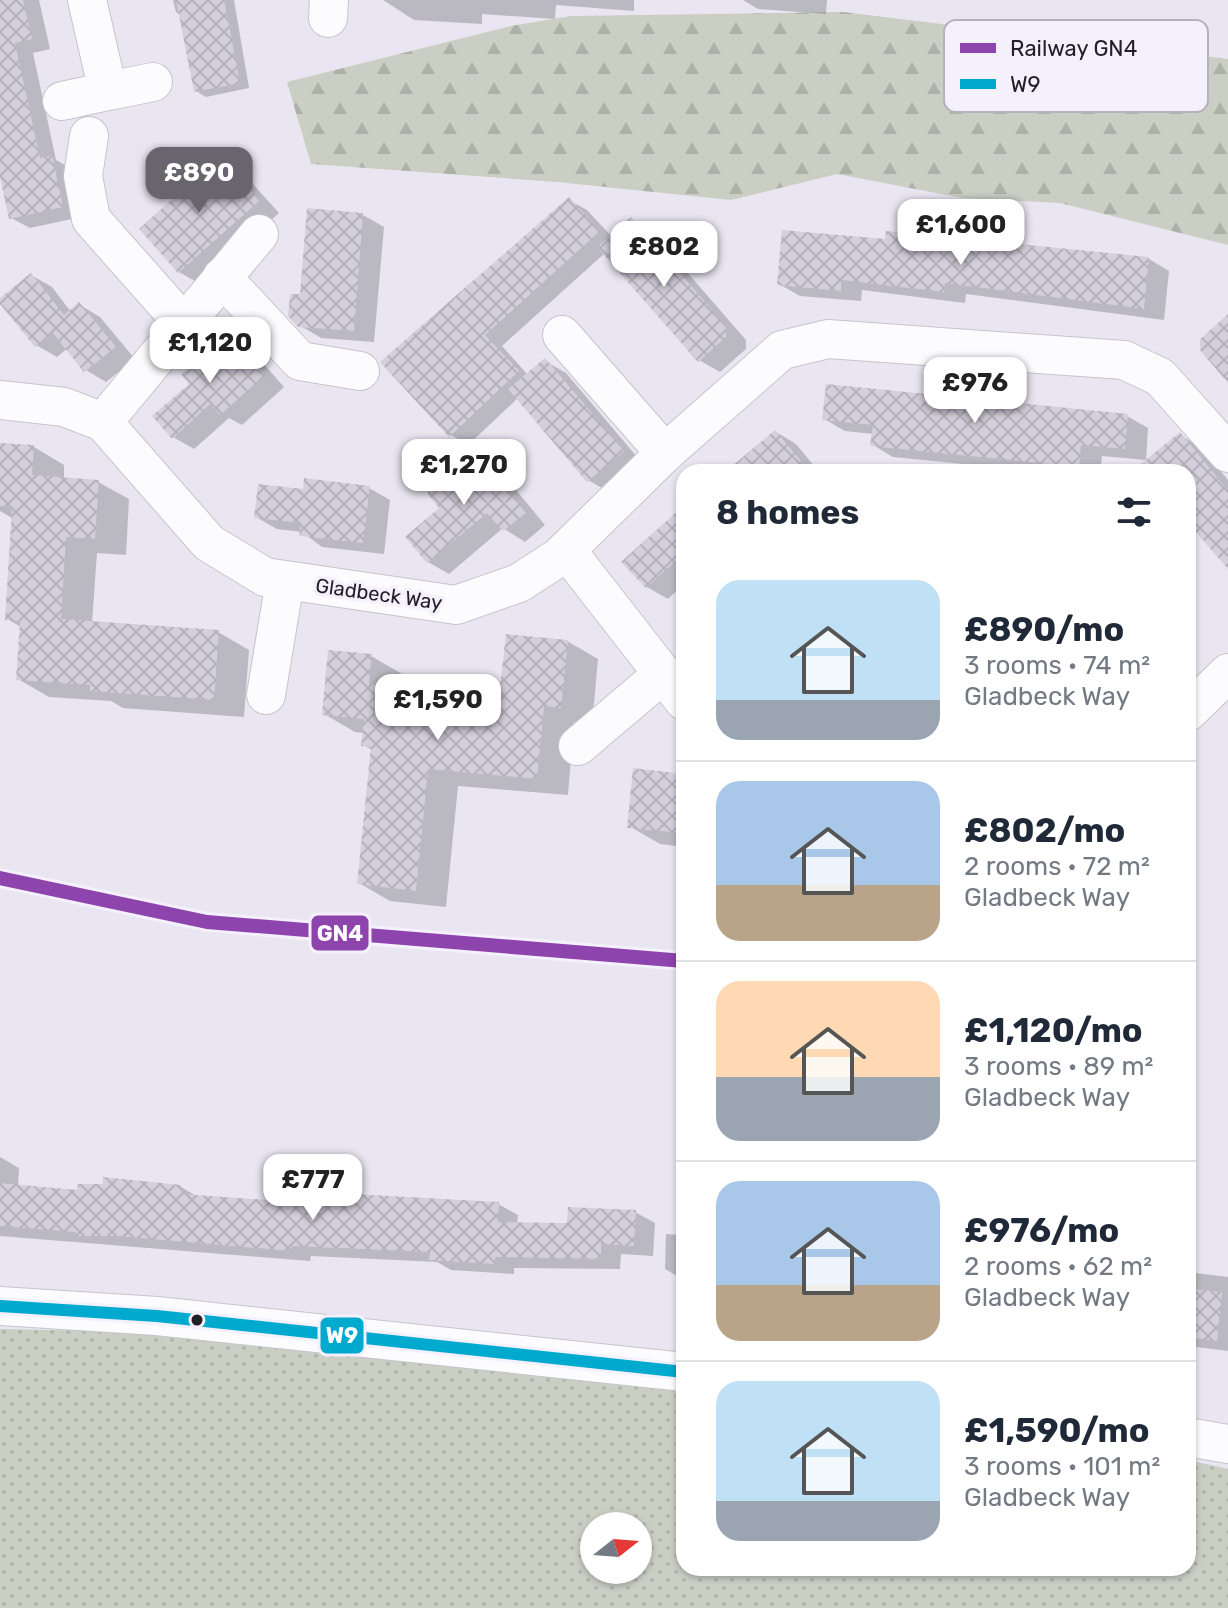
<!DOCTYPE html>
<meta charset="utf-8">
<style>
:root{--surface:#fff;--page:#f2f2f3;--text:#1f2937;--muted:#747a83;--line:#e0e1e3;--accent:#68656e}
body{margin:0;font-family:Rubik,sans-serif;background:var(--page);color:var(--text);height:100vh;display:flex;flex-direction:column;font-size:30px;white-space:nowrap}
*{box-sizing:border-box;margin:0}
p{font-size:26px;color:var(--muted)}
.icon{flex:none;width:44px;height:44px;fill:none;stroke:currentColor;stroke-width:2;stroke-linecap:round;stroke-linejoin:round}
.map{position:relative;flex:1;overflow:hidden}
.drawer{position:absolute;left:676px;top:464px;width:520px;height:1112px;display:flex;flex-direction:column;background:var(--surface);border-radius:24px;box-shadow:0 2px 6px #0004}
.drawer>*{flex:none}
.needle{width:52px;rotate:73deg}
.tools{position:absolute;left:580px;top:1512px;display:grid;gap:16px}
.tools a{display:grid;place-items:center;width:72px;height:72px;border-radius:50%;background:var(--surface);box-shadow:0 2px 6px #0004;font-size:40px}
.price{position:absolute;translate:-50% -68px;padding:0 18px;border-radius:16px;background:#fff;color:#222;font-size:26px;line-height:52px;filter:drop-shadow(0 2px 4px #0008)}
.price::after{content:'';position:absolute;left:50%;top:48px;width:24px;height:18px;margin-left:-12px;background:inherit;clip-path:polygon(0 0,100% 0,50% 100%)}
.price.on{background:var(--accent);color:#fff}
ul{padding:0;list-style:none}
li{display:flex;align-items:center;gap:24px;height:200px;padding:0 40px}
li+li{border-top:2px solid var(--line)}
li span{display:grid;place-items:center;flex:none;width:224px;height:160px;border-radius:24px;color:#555}
li>.icon{margin-inline-start:auto}
span .icon{width:96px;height:96px;fill:#fffc;stroke-width:1}
li b{font-size:34px}
h2{display:flex;justify-content:space-between;align-items:center;height:96px;padding:0 40px;font-size:34px}
.map>svg:first-child{display:block}
.grass{fill:url(#grass-dots);fill-rule:evenodd}
.forest{fill:url(#forest-firs)}
.shadow{fill:#0003}
.building{fill:url(#building-cross-hatch)}
.lines{fill:none;stroke-linecap:round;stroke-linejoin:round}
.minor-casing{stroke:#c6c4cc;stroke-width:40}
.minor{stroke:#fcfbfd;stroke-width:38}
.bus-1-casing{stroke:#f4f0fc;stroke-width:18}
.bus-1{stroke:#00a9ce;stroke-width:12}
.rail-1-casing{stroke:#f4f0fc;stroke-width:20}
.rail-1{stroke:#8e44ad;stroke-width:14}
.bus-dot{fill:#222027;stroke:#f4f0fc;stroke-width:3}
.labels{text-anchor:middle;stroke-width:7;stroke-linejoin:round;paint-order:stroke}
.street-label{font-size:20px;fill:#222027;stroke:#f4f0fc}
.key{fill:#f4f0fc;stroke:#b5b2bc;stroke-width:2}
.key-label{font-size:22px;fill:#222027}
.line-badge{stroke:#f4f0fc;stroke-width:3}
.badge-label{font-size:22px;text-anchor:middle;font-weight:bold;fill:#fff}
</style>
<div class="map">
<svg width="1228" height="1608" viewBox="0 0 1228 1608">
<defs>
<pattern id="grass-dots" width="8" height="8" patternUnits="userSpaceOnUse" patternTransform="scale(2)"><rect width="8" height="8" fill="#cacec3"/><path d="M2 2h.1M6 6h.1" fill="none" stroke="#adb1a8" stroke-width="1.8" stroke-linecap="round"/></pattern>
<pattern id="forest-firs" width="22" height="20" patternUnits="userSpaceOnUse" patternTransform="scale(2)"><rect width="22" height="20" fill="#cacec3"/><path d="M5 1l3.5 6h-7zM16 11l3.5 6h-7z" fill="#adb1a8"/></pattern>
<pattern id="building-cross-hatch" width="8" height="8" patternUnits="userSpaceOnUse" patternTransform="scale(2)"><rect width="8" height="8" fill="#d3cfdc"/><path d="M0 0l8 8M0 8l8-8" fill="none" stroke="#b5b1bd"/></pattern>
</defs>
<rect width="100%" height="100%" fill="#e9e6f1"/>
<path class="grass" d="M0 1329 153 1332 684 1392V1568H1188V1460L1228 1469V1608H0ZM594 1526H638V1570H594Z"/>
<polygon class="forest" points="843,12 1228,59 1228,245 1060,203 962,198 837,174 731,200 557,182 311,164 287,82 511,26 571,16"/>
<g class="shadow">
<polygon points="0,0 39,0 50,49 33,53 56,160 70,168 81,217 30,228 11,218 0,168"/>
<polygon points="173,0 234,0 249,88 206,97 196,91 181,15 176,12"/>
<polygon points="383,0 634,0 634,11 556,5 555,19 482,14 482,24 414,20"/>
<polygon points="743,0 827,0 826,14 758,9"/>
<polygon points="220,159 241,171 279,213 200,284 179,272"/>
<polygon points="569,200 587,210 612,237 632,220 652,232 746,340 746,349 720,372 699,360 605,253 502,346 528,375 545,361 566,373 643,464 609,492 588,480 518,398 468,445 451,435 383,362"/>
<polygon points="363,215 384,227 374,342 321,338 299,325 302,297"/>
<polygon points="1149,259 1169,271 1164,320 966,294 965,303 862,290 861,301 800,296 779,284"/>
<polygon points="31,275 52,287 71,312 80,305 100,317 135,359 106,382 86,370 68,348 57,357 36,345 0,300"/>
<polygon points="228,335 249,347 284,387 242,425 229,418 194,449 173,437 192,384"/>
<polygon points="1127,416 1148,428 1146,460 1102,456 1100,472 1044,472 893,457 873,445 874,434 845,431 824,419"/>
<polygon points="776,432 796,444 819,472 725,472"/>
<polygon points="1180,435 1201,447 1228,480 1228,565 1188,517 1188,472 1150,472"/>
<polygon points="0,445 34,447 64,465 64,479 98,482 129,499 126,555 97,553 92,623 218,632 249,650 244,717 123,708 111,701 49,697 18,679 21,627 7,619 14,519 0,511"/>
<polygon points="476,455 497,467 545,525 525,542 503,528 449,574 428,562 442,509"/>
<polygon points="369,488 390,500 384,554 322,547 302,532 277,529 256,517 305,491"/>
<polygon points="684,508 684,584 668,599 647,587"/>
<polygon points="567,641 598,659 592,724 574,722 568,795 458,786 446,907 390,901 359,883 373,750 363,745 364,733 355,732 324,714 371,656 402,674 401,689 501,698"/>
<polygon points="684,776 684,847 660,844 629,826"/>
<polygon points="0,1157 19,1168 18,1187 79,1192 181,1187 198,1197 299,1204 498,1204 518,1215 517,1224 569,1225 635,1212 655,1223 653,1256 621,1254 620,1269 514,1268 514,1274 451,1270 437,1262 311,1256 310,1261 0,1236"/>
<polygon points="666,1234 684,1235 684,1280 665,1269"/>
<polygon points="1188,1272 1228,1277 1228,1351 1188,1346"/>
</g>
<g class="building">
<polygon points="0,0 23,0 32,39 15,43 40,158 52,155 63,207 9,219 0,177"/>
<polygon points="176,0 224,0 240,83 194,92"/>
<polygon points="220,156 259,201 178,273 139,229"/>
<polygon points="569,197 600,231 485,335 519,371 449,437 380,362"/>
<polygon points="307,208 363,213 354,331 298,327 288,316 290,294 300,294"/>
<polygon points="631,217 726,326 726,337 698,362 597,247"/>
<polygon points="782,230 885,239 886,231 1149,257 1144,309 945,283 944,292 841,280 841,291 777,285"/>
<polygon points="31,273 64,315 79,302 116,347 84,372 52,332 35,347 0,304 0,298"/>
<polygon points="1228,314 1228,383 1200,350 1200,339"/>
<polygon points="228,333 265,375 220,415 210,404 172,439 152,416 189,384 181,374"/>
<polygon points="545,358 624,451 587,482 508,389"/>
<polygon points="826,384 1128,414 1125,449 1081,445 1079,467 870,446 873,425 822,420"/>
<polygon points="775,430 810,472 725,472"/>
<polygon points="1180,432 1228,491 1228,569 1188,523 1188,472 1131,472"/>
<polygon points="0,443 34,445 32,475 99,480 95,539 66,537 61,619 219,630 214,700 90,691 90,685 16,680 20,621 5,620 12,507 0,506"/>
<polygon points="476,453 526,513 503,531 487,513 427,563 405,537 439,508 427,493"/>
<polygon points="304,478 370,486 363,543 299,536 301,523 254,518 258,484 303,489"/>
<polygon points="684,505 684,553 646,588 621,562"/>
<polygon points="506,634 568,640 561,708 544,706 537,779 428,769 416,891 357,884 371,747 361,746 364,719 322,715 328,650 372,654 369,684 499,696"/>
<polygon points="633,768 684,774 684,833 627,828"/>
<polygon points="103,1177 181,1185 181,1194 297,1202 298,1191 499,1202 498,1222 567,1223 568,1207 636,1210 634,1246 601,1244 601,1259 495,1257 495,1264 429,1260 430,1252 292,1246 291,1251 118,1236 76,1236 76,1232 0,1226 0,1183 77,1190 78,1184 103,1184"/>
<polygon points="1188,1289 1222,1292 1217,1341 1188,1337"/>
</g>
<g class="lines">
<defs>
<g id="minor">
<polyline points="328,18 329,0"/>
<polyline points="108,91 153,82"/>
<polyline points="62,101 108,91 87,0"/>
<polyline points="89,136 83,176 91,219 183,323"/>
<polyline points="222,277 300,361 360,371"/>
<polyline points="562,335 665,453"/>
<polyline points="0,400 64,407 103,422 209,543 265,577 456,605 519,583 559,557 665,453 782,350 828,339 1124,360 1160,377 1228,453"/>
<polyline points="103,422 259,234"/>
<polyline points="567,551 684,701"/>
<polyline points="266,695 285,581"/>
<polyline points="1188,712 1228,673"/>
<polyline points="578,746 663,674"/>
<polyline points="0,1306 157,1316 684,1372"/>
<polyline points="1188,1437 1228,1444"/>
</g>
</defs>
<use href="#minor" class="minor-casing"/>
<use href="#minor" class="minor"/>
<defs>
<polyline id="bus-1" points="0,1306 157,1316 684,1372"/>
</defs>
<use href="#bus-1" class="bus-1-casing"/>
<use href="#bus-1" class="bus-1"/>
<defs>
<polyline id="rail-1" points="0,878 207,922 684,961"/>
</defs>
<use href="#rail-1" class="rail-1-casing"/>
<use href="#rail-1" class="rail-1"/>
</g>
<circle class="bus-dot" cx="197" cy="1320" r="7"/>
<g class="labels">
<g class="street-label">
<text transform="translate(379 594) rotate(8)" y="7">Gladbeck Way</text>
</g>
</g>
<rect x="944" y="20" width="264" height="92" rx="12" class="key"/>
<rect x="960" y="43" width="36" height="10" fill="#8e44ad"/>
<rect x="960" y="79" width="36" height="10" fill="#00a9ce"/>
<g class="key-label">
<text x="1010" y="56">Railway GN4</text>
<text x="1010" y="92">W9</text>
</g>
<g class="line-badge">
<rect x="310" y="914" width="60" height="38" rx="8" fill="#8e44ad"/>
<rect x="319" y="1316" width="46" height="39" rx="8" fill="#00a9ce"/>
</g>
<g class="badge-label">
<text x="340" y="941">GN4</text>
<text x="342" y="1343">W9</text>
</g>
</svg>
<div class="tools">
<a><svg class="needle" viewBox="-14 -14 28 28"><path d="M0-13l5 13h-10z" fill="#e53935"/><path d="M0 13l5-13h-10z" fill="#747a83"/></svg></a>
</div>
<b class="price on" style="left:199px;top:215px">£890</b>
<b class="price" style="left:961px;top:267px">£1,600</b>
<b class="price" style="left:664px;top:289px">£802</b>
<b class="price" style="left:210px;top:385px">£1,120</b>
<b class="price" style="left:975px;top:425px">£976</b>
<b class="price" style="left:464px;top:507px">£1,270</b>
<b class="price" style="left:438px;top:742px">£1,590</b>
<b class="price" style="left:313px;top:1222px">£777</b>
<section class="drawer">
<h2>8 homes<svg class="icon" aria-label="filters" viewBox="0 0 24 24"><path d="M4 7h16M4 17h16"/><circle cx="9" cy="7" r="2"/><circle cx="15" cy="17" r="2"/></svg></h2>
<ul>
<li><span style="background:linear-gradient(#bfe0f5 75%,#9aa5b1 0)"><svg class="icon" aria-label="home" viewBox="0 0 24 24"><path d="M3 11l9-7 9 7M6 9v11h12V9"/></svg></span><div><b>£890/mo</b><p>3 rooms · 74 m²</p><p>Gladbeck Way</p></div></li>
<li><span style="background:linear-gradient(#a9c7e8 65%,#b9a48a 0)"><svg class="icon" aria-label="home" viewBox="0 0 24 24"><path d="M3 11l9-7 9 7M6 9v11h12V9"/></svg></span><div><b>£802/mo</b><p>2 rooms · 72 m²</p><p>Gladbeck Way</p></div></li>
<li><span style="background:linear-gradient(#ffd9b3 60%,#9aa5b1 0)"><svg class="icon" aria-label="home" viewBox="0 0 24 24"><path d="M3 11l9-7 9 7M6 9v11h12V9"/></svg></span><div><b>£1,120/mo</b><p>3 rooms · 89 m²</p><p>Gladbeck Way</p></div></li>
<li><span style="background:linear-gradient(#a9c7e8 65%,#b9a48a 0)"><svg class="icon" aria-label="home" viewBox="0 0 24 24"><path d="M3 11l9-7 9 7M6 9v11h12V9"/></svg></span><div><b>£976/mo</b><p>2 rooms · 62 m²</p><p>Gladbeck Way</p></div></li>
<li><span style="background:linear-gradient(#bfe0f5 75%,#9aa5b1 0)"><svg class="icon" aria-label="home" viewBox="0 0 24 24"><path d="M3 11l9-7 9 7M6 9v11h12V9"/></svg></span><div><b>£1,590/mo</b><p>3 rooms · 101 m²</p><p>Gladbeck Way</p></div></li>
</ul>
</section>
</div>
